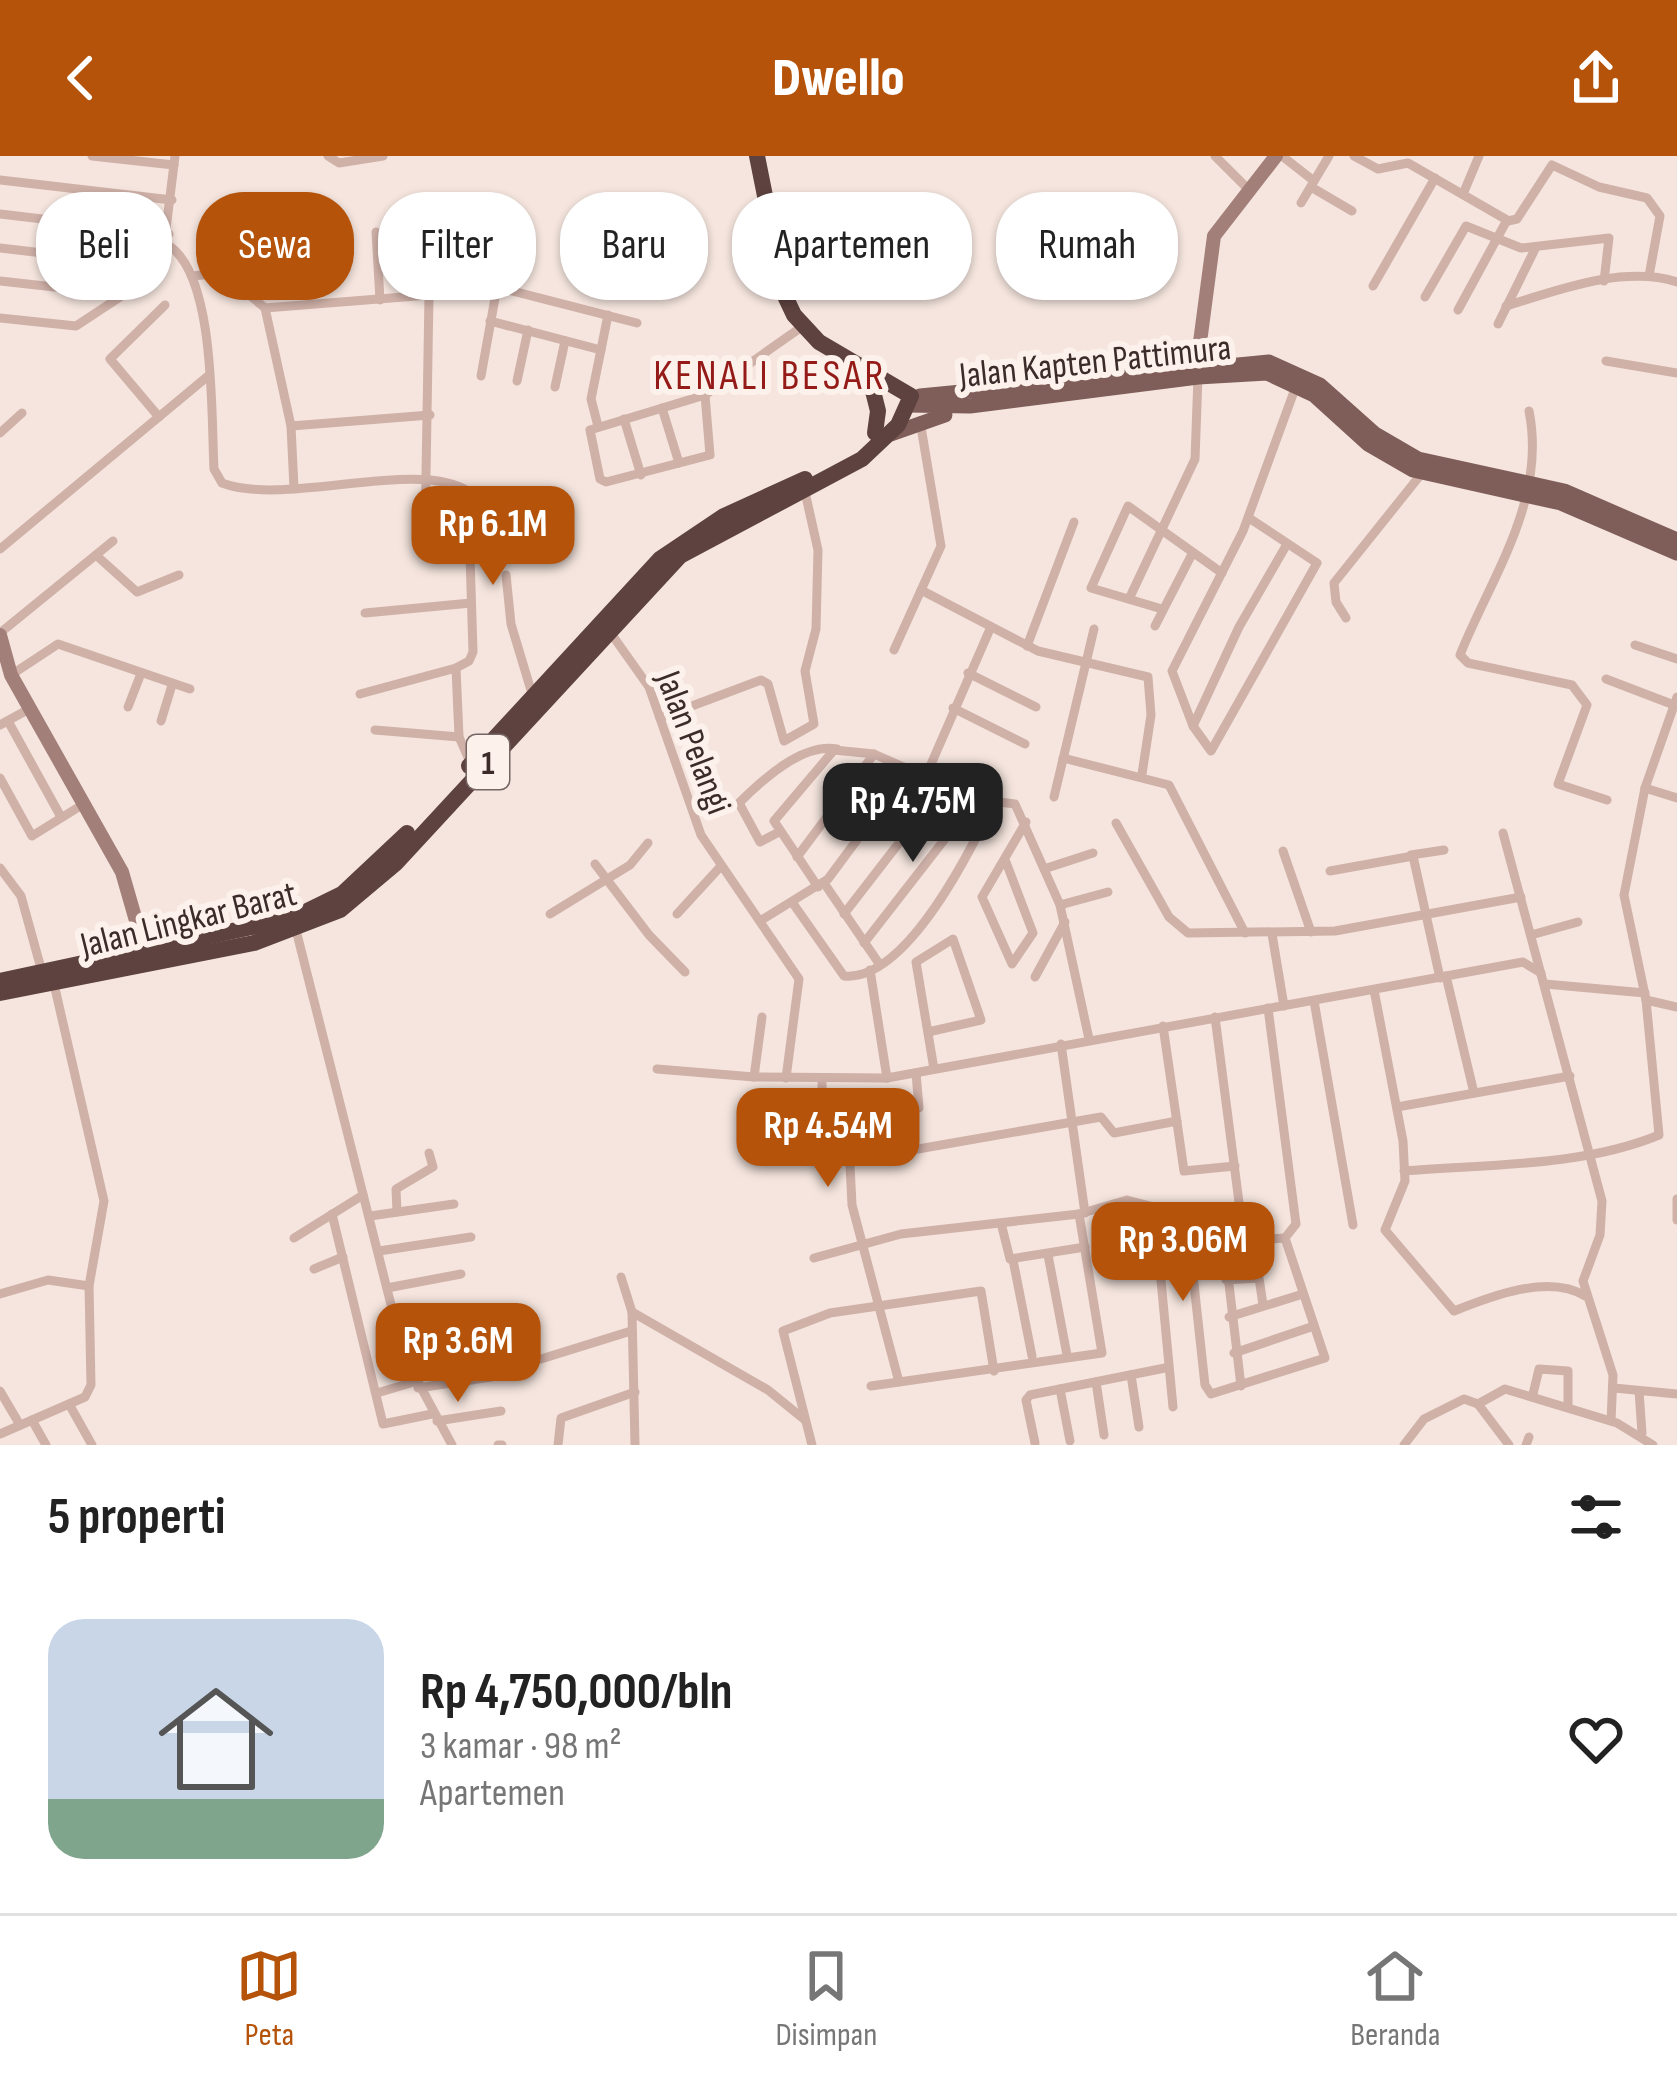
<!DOCTYPE html>
<html lang="id">
<meta charset="utf-8">
<style>
:root{--surface:#fff;--page:#f2f2f2;--text:#222;--muted:#767676;--line:#e0e0e0;--accent:#b45309}
body{margin:0;font-family:"Sofia Sans Condensed",sans-serif;background:var(--page);color:var(--text);height:100vh;display:flex;flex-direction:column;font-size:45px;white-space:nowrap}
*{box-sizing:border-box;margin:0}
p{font-size:39px;color:var(--muted)}
.icon{flex:none;width:66px;height:66px;fill:none;stroke:currentColor;stroke-width:2;stroke-linecap:round;stroke-linejoin:round}
.map{position:relative;height:1289px;overflow:hidden}
.sheet{display:flex;flex-direction:column;background:var(--surface);flex:1}
.sheet>*{flex:none}
.guide{position:absolute;left:36px;top:36px;width:1605px;height:108px;display:flex;gap:24px}
.price{position:absolute;translate:-50% -102px;padding:0 27px;border-radius:24px;background:var(--accent);color:#fff;font-size:39px;line-height:78px;filter:drop-shadow(0 3px 6px #0008)}
.price::after{content:'';position:absolute;left:50%;top:72px;width:36px;height:27px;margin-left:-18px;background:inherit;clip-path:polygon(0 0,100% 0,50% 100%)}
.price.on{background:#222;color:#fff}
ul{padding:0;list-style:none}
li{display:flex;align-items:center;gap:36px;height:300px;padding:0 48px}
li+li{border-top:3px solid var(--line)}
li span{display:grid;place-items:center;flex:none;width:336px;height:240px;border-radius:36px;color:#555}
li>.icon{margin-inline-start:auto}
span .icon{width:144px;height:144px;fill:#fffc;stroke-width:1}
li b{font-size:51px}
h2{display:flex;justify-content:space-between;align-items:center;height:144px;padding:0 48px;font-size:51px}
.tag{padding:0 42px;border-radius:48px;background:var(--surface);box-shadow:0 3px 9px #0004;font-size:42px;line-height:108px}
.tag.on{background:var(--accent);color:#fff}
header{display:flex;justify-content:space-between;align-items:center;height:156px;padding:0 48px;background:var(--accent);color:#fff;font-size:54px;font-weight:800}
.tab-bar{display:flex;justify-content:space-around;align-items:center;height:168px;border-top:3px solid var(--line);background:var(--surface);font-size:33px;color:var(--muted)}
.tab-bar a{display:grid;justify-items:center;gap:6px}
.tab-bar .on{color:var(--accent)}
.map>svg:first-child{display:block}
.lines{fill:none;stroke-linecap:round;stroke-linejoin:round}
.street{stroke:#cfb1a8;stroke-width:9}
.secondary{stroke:#a37f79;stroke-width:14}
.primary{stroke:#7f5d58;stroke-width:15}
.highway{stroke:#5d423f;stroke-width:16}
.labels{text-anchor:middle;stroke-width:12;stroke-linejoin:round;paint-order:stroke}
.shield{fill:#fcf1eb;stroke:#756663;stroke-width:3}
.shield-label{font-size:33px;font-weight:bold;fill:#3b2b29}
.street-label{font-size:36px;fill:#3b2b29;stroke:#fcf1eb}
.quarter-label{font-size:42px;letter-spacing:3px;fill:#941b18;stroke:#fcf1eb}
</style>
<header><svg class="icon" aria-label="back" viewBox="0 0 24 24"><path d="M15 5l-7 7 7 7"/></svg>Dwello<svg class="icon" aria-label="share" viewBox="0 0 24 24"><path d="M12 15V3M7 8l5-5 5 5M5 13v7h14v-7"/></svg></header>
<div class="map">
<svg width="1677" height="1289" viewBox="0 0 1677 1289">
<rect width="100%" height="100%" fill="#f5e5de"/>
<g class="lines">
<g class="street">
<polyline points="92,0 174,9"/>
<polyline points="328,0 339,7 383,0"/>
<polyline points="1215,0 1247,32"/>
<polyline points="1282,0 1314,25"/>
<polyline points="1354,0 1378,13 1408,7 1507,64 1458,154"/>
<polyline points="0,24 172,44"/>
<polyline points="1311,31 1352,55"/>
<polyline points="1463,38 1479,0"/>
<polyline points="1301,47 1329,0"/>
<polyline points="0,58 169,78"/>
<polyline points="1508,65 1517,63 1552,9 1599,31 1647,42 1660,60 1649,120"/>
<polyline points="376,76 380,144"/>
<path d="M168 89C216 119 211 260 214 313L222 327C285 351 416 302 468 335L473 496 469 505 456 512 459 581 471 608"/>
<polyline points="0,92 163,111"/>
<polyline points="429,107 429,139"/>
<polyline points="192,120 223,117 265,152 291,270 294,332"/>
<polyline points="0,125 126,139"/>
<polyline points="1373,130 1435,22"/>
<polyline points="1425,141 1466,70 1521,92 1609,82 1604,125"/>
<path d="M1506 150C1558 134 1623 109 1677 126"/>
<polyline points="265,152 429,139 425,379 430,386 470,387"/>
<polyline points="0,162 76,170 161,114 175,0"/>
<polyline points="490,165 601,194"/>
<polyline points="1498,168 1535,93"/>
<polyline points="1606,205 1677,217"/>
<polyline points="481,220 497,131 637,167"/>
<polyline points="517,225 528,174"/>
<polyline points="555,231 565,185"/>
<polyline points="705,239 710,299 606,326 600,323 590,274 705,239 803,170"/>
<polyline points="662,252 679,307"/>
<path d="M1529 255C1547 345 1491 421 1460 499L1468 507 1572 529 1587 549 1558 628 1607 644"/>
<polyline points="159,261 110,203 165,149"/>
<polyline points="624,263 641,319"/>
<polyline points="291,270 430,259"/>
<polyline points="598,270 591,243 608,159"/>
<polyline points="0,277 22,257"/>
<polyline points="1249,362 1317,407 1211,595 1193,570 1172,515 1243,375 1296,230"/>
<polyline points="0,393 208,220"/>
<polyline points="97,400 137,436 179,419"/>
<polyline points="506,419 511,468 533,541"/>
<polyline points="921,434 1038,495 1148,521 1151,559 1142,618"/>
<polyline points="1129,443 1195,303 1198,221"/>
<polyline points="1162,453 1091,432 1128,350 1222,417"/>
<polyline points="365,457 471,447"/>
<polyline points="1346,462 1336,446 1334,427 1422,317"/>
<polyline points="1155,470 1191,400"/>
<polyline points="610,476 649,531 701,679 799,823 786,922"/>
<polyline points="0,477 113,385"/>
<polyline points="1635,489 1677,503"/>
<polyline points="1027,490 1074,366"/>
<polyline points="894,494 941,390 920,265"/>
<polyline points="968,517 1036,551"/>
<polyline points="11,519 58,488 190,533"/>
<polyline points="1606,523 1674,549"/>
<polyline points="360,538 456,512"/>
<polyline points="128,551 140,520"/>
<polyline points="953,552 1025,588"/>
<polyline points="660,562 761,524 768,528 784,585 814,568 805,515 816,473 818,394 805,336"/>
<polyline points="8,565 61,661"/>
<polyline points="161,565 172,529"/>
<polyline points="0,569 29,553"/>
<polyline points="1193,570 1239,471 1287,388"/>
<polyline points="375,574 459,581"/>
<polyline points="1063,602 1169,629 1245,777"/>
<polyline points="0,622 32,680 82,649"/>
<polyline points="925,622 990,473"/>
<polyline points="1645,632 1677,642"/>
<polyline points="1054,641 1094,473"/>
<polyline points="1116,667 1169,761 1188,777 1335,775 1521,741"/>
<path d="M779 676 760 686 739 647C762 624 802 587 837 593"/>
<polyline points="1503,677 1602,1045 1600,1079 1583,1125 1613,1219 1611,1265"/>
<polyline points="1283,695 1311,776"/>
<polyline points="1411,699 1444,694"/>
<polyline points="797,701 874,598"/>
<polyline points="1006,706 1033,777 1012,808 982,741 1026,666"/>
<polyline points="595,708 649,779 685,816"/>
<polyline points="0,712 21,740 42,816"/>
<polyline points="1047,712 1093,697"/>
<polyline points="1330,715 1413,700 1440,822"/>
<polyline points="824,727 880,809"/>
<polyline points="818,731 774,665 834,594 874,598 976,643 1015,648 1060,749 1089,883"/>
<path d="M792 746 844 820C907 826 972 692 995 644"/>
<polyline points="1060,749 1108,736"/>
<polyline points="550,758 630,709 648,687"/>
<polyline points="677,758 721,710"/>
<polyline points="844,758 943,630"/>
<polyline points="760,765 828,723 908,615"/>
<polyline points="296,774 404,1200 452,1289"/>
<polyline points="1272,778 1284,850"/>
<polyline points="1531,779 1578,766"/>
<polyline points="864,787 976,643"/>
<polyline points="870,814 887,922"/>
<polyline points="1446,820 1474,937"/>
<polyline points="1035,821 1065,766"/>
<polyline points="1545,828 1645,837"/>
<path d="M1374 834 1403 985 1405 1025 1385 1074 1454 1155C1489 1141 1549 1117 1585 1140"/>
<polyline points="1646,844 1677,851"/>
<polyline points="1314,845 1353,1069"/>
<polyline points="1268,852 1296,1068 1285,1082"/>
<polyline points="1215,861 1244,1085"/>
<polyline points="1163,870 1184,1015 1235,1010"/>
<polyline points="928,876 981,864 953,783 916,806 934,913"/>
<polyline points="1061,888 1085,1057"/>
<polyline points="657,913 754,921 887,922 1523,806 1541,817"/>
<polyline points="916,917 919,952"/>
<polyline points="754,921 762,861"/>
<polyline points="822,922 822,977 849,989 852,1049 899,1226"/>
<polyline points="1397,951 1570,920"/>
<polyline points="901,996 1101,961 1114,977 1177,965"/>
<path d="M1404 1015C1487 1008 1582 1011 1659 979L1646 844 1624 739 1645 632 1677 541"/>
<polyline points="1677,1043 1677,1064"/>
<polyline points="1154,1051 1173,1251"/>
<polyline points="397,1056 396,1033 433,1011 429,997"/>
<polyline points="332,1058 383,1268 432,1258"/>
<polyline points="370,1060 454,1048"/>
<polyline points="1001,1067 1010,1103 1085,1091"/>
<polyline points="1188,1073 1205,1229 1211,1238 1325,1202 1285,1082"/>
<polyline points="294,1082 363,1039"/>
<polyline points="1224,1086 1241,1230"/>
<polyline points="379,1095 471,1081"/>
<polyline points="1048,1099 1067,1199"/>
<polyline points="814,1102 901,1078 1079,1058 1127,1044 1154,1051 1219,1086 1285,1082"/>
<polyline points="1013,1104 1032,1200"/>
<polyline points="314,1113 343,1101"/>
<polyline points="621,1121 632,1156 635,1289"/>
<polyline points="1226,1124 1259,1122 1263,1149"/>
<polyline points="387,1132 461,1118"/>
<polyline points="0,1138 48,1124 89,1130"/>
<polyline points="632,1156 768,1234 805,1264"/>
<polyline points="1229,1161 1303,1138"/>
<polyline points="396,1167 473,1152"/>
<polyline points="1234,1197 1314,1170"/>
<polyline points="404,1200 479,1189"/>
<polyline points="541,1203 631,1175"/>
<polyline points="1131,1219 1139,1271"/>
<polyline points="1096,1226 1104,1279"/>
<polyline points="871,1230 1102,1197 1079,1058"/>
<polyline points="418,1232 491,1221"/>
<polyline points="1614,1232 1677,1238"/>
<polyline points="1060,1233 1070,1285"/>
<polyline points="0,1235 20,1269"/>
<polyline points="1639,1235 1642,1277"/>
<polyline points="377,1237 414,1226"/>
<polyline points="1533,1238 1539,1213 1568,1215 1568,1250"/>
<polyline points="69,1248 92,1289"/>
<polyline points="1478,1248 1509,1289"/>
<polyline points="32,1264 46,1289"/>
<polyline points="437,1265 501,1255"/>
<polyline points="0,1278 85,1241 91,1229 89,1130 104,1045 54,828"/>
<polyline points="1035,1287 1026,1244 1030,1239 1165,1212"/>
<polyline points="498,1289 502,1289"/>
<polyline points="558,1289 561,1262 635,1236"/>
<polyline points="812,1289 783,1175 830,1157 981,1135 994,1215"/>
<polyline points="1404,1289 1424,1263 1464,1243 1478,1248 1505,1233 1617,1267 1653,1289"/>
<polyline points="1526,1289 1529,1281"/>
</g>
<g class="secondary">
<polyline points="1197,209 1214,80 1276,0"/>
<polyline points="0,479 11,519 122,716 145,796"/>
</g>
<g class="primary">
<polyline points="920,240 1269,206 1320,229 1375,278 1418,303 1564,335 1677,384"/>
<polyline points="907,249 970,250 1198,221 1267,217 1314,239 1368,288 1413,314 1561,347 1677,397"/>
<polyline points="891,278 945,259"/>
</g>
<g class="highway">
<polyline points="873,235 878,255 875,277"/>
<polyline points="469,610 660,403 724,360 805,323"/>
<polyline points="0,825 293,762 342,738 407,677"/>
<polyline points="0,837 254,787 340,754 396,707 680,400 862,303 898,269 911,240 819,186 794,159 785,140 757,0"/>
</g>
</g>
<g class="labels">
<rect class="shield" x="467" y="579" width="42" height="54" rx="9"/>
<g class="shield-label">
<text x="488" y="618">1</text>
</g>
<g class="street-label">
<text transform="translate(1095 204) rotate(-6)" y="13">Jalan Kapten Pattimura</text>
<text transform="translate(695 586) rotate(69)" y="13">Jalan Pelangi</text>
<text transform="translate(188 762) rotate(-14)" y="13">Jalan Lingkar Barat</text>
</g>
<g class="quarter-label">
<text x="770" y="233">KENALI BESAR</text>
</g>
</g>
</svg>
<b class="price" style="left:493px;top:432px">Rp 6.1M</b>
<b class="price on" style="left:913px;top:709px">Rp 4.75M</b>
<b class="price" style="left:828px;top:1034px">Rp 4.54M</b>
<b class="price" style="left:1183px;top:1148px">Rp 3.06M</b>
<b class="price" style="left:458px;top:1249px">Rp 3.6M</b>
<div class="guide">
<a class="tag">Beli</a>
<a class="tag on">Sewa</a>
<a class="tag">Filter</a>
<a class="tag">Baru</a>
<a class="tag">Apartemen</a>
<a class="tag">Rumah</a>
</div>
</div>
<section class="sheet">
<h2>5 properti<svg class="icon" aria-label="filters" viewBox="0 0 24 24"><path d="M4 7h16M4 17h16"/><circle cx="9" cy="7" r="2"/><circle cx="15" cy="17" r="2"/></svg></h2>
<ul>
<li><span style="background:linear-gradient(#c9d6e8 75%,#7fa58c 0)"><svg class="icon" aria-label="home" viewBox="0 0 24 24"><path d="M3 11l9-7 9 7M6 9v11h12V9"/></svg></span><div><b>Rp 4,750,000/bln</b><p>3 kamar · 98 m²</p><p>Apartemen</p></div><svg class="icon" aria-label="heart" viewBox="0 0 24 24"><path d="M12 20l-8-8c-3-5 5-10 8-4 3-6 11-1 8 4z"/></svg></li>
</ul>
</section>
<nav class="tab-bar">
<a class="on"><svg class="icon" aria-label="map" viewBox="0 0 24 24"><path d="M3 6l6-2 6 2 6-2v14l-6 2-6-2-6 2zM9 4v14M15 6v14"/></svg>Peta</a>
<a><svg class="icon" aria-label="saved" viewBox="0 0 24 24"><path d="M7 4h10v16l-5-4-5 4z"/></svg>Disimpan</a>
<a><svg class="icon" aria-label="home" viewBox="0 0 24 24"><path d="M3 11l9-7 9 7M6 9v11h12V9"/></svg>Beranda</a>
</nav>
